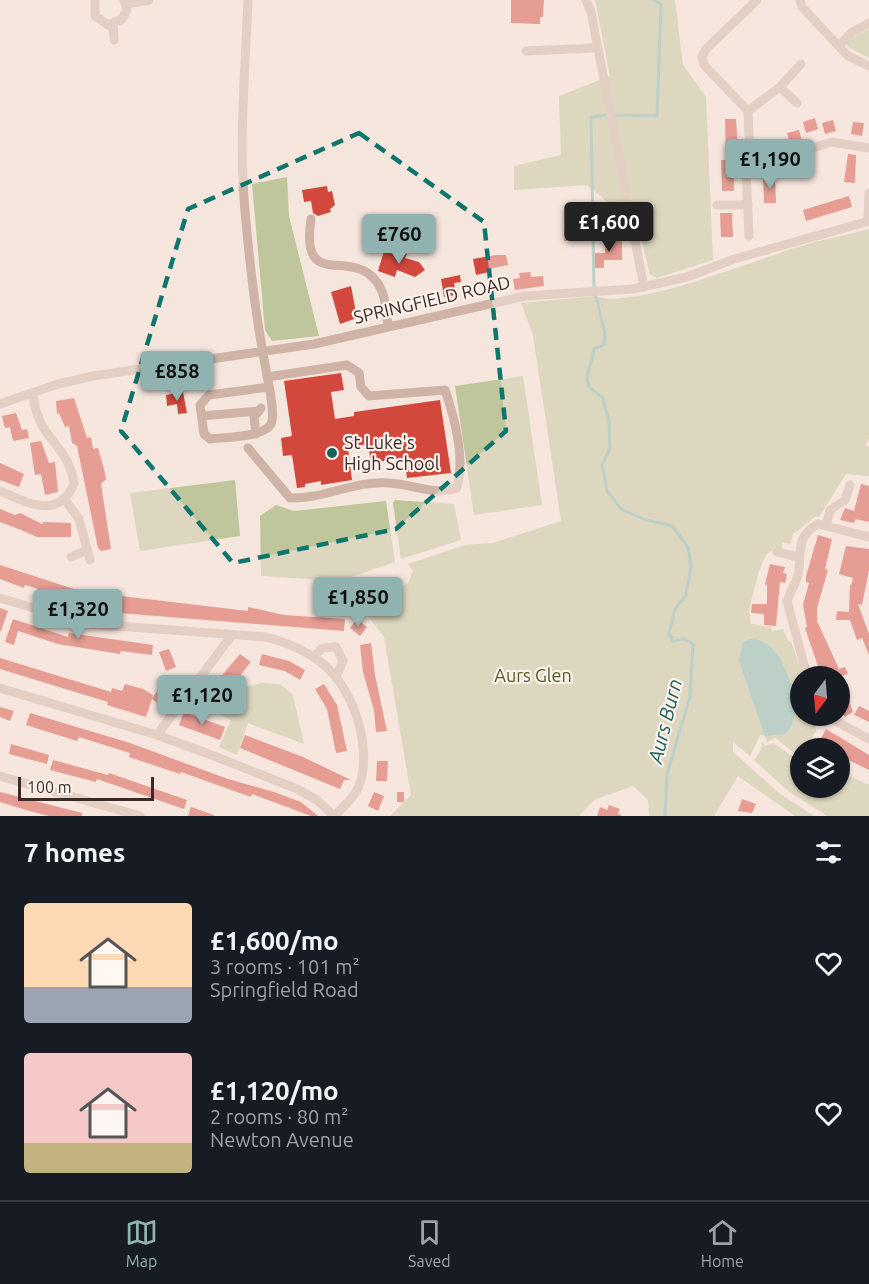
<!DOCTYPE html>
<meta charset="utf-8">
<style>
:root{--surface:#171b24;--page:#242831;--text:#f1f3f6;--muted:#9ea1a6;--line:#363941;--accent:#90b2b0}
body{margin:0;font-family:Ubuntu,sans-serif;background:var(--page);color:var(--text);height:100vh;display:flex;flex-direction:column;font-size:22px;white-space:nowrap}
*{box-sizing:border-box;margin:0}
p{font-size:20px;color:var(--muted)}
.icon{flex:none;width:33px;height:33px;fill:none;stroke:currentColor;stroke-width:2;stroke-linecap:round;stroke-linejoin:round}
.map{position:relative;height:816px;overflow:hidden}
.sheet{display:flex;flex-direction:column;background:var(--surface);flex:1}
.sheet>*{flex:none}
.needle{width:39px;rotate:196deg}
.controls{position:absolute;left:790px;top:666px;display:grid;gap:12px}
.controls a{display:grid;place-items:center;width:60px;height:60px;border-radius:50%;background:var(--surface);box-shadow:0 2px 4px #0004;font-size:30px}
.scale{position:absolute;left:18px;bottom:15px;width:136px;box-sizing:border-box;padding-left:6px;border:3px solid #3b2b28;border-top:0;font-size:16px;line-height:21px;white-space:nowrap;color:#3b2b28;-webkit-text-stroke:4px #fcf1eb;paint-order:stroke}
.price{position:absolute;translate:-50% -51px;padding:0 14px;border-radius:6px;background:var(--accent);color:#111;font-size:20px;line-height:39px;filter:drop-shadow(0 2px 3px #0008)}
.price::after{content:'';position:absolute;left:50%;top:36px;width:18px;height:14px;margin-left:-9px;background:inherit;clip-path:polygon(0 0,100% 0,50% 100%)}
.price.selected{background:#222;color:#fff}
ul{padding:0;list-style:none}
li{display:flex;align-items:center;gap:18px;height:150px;padding:0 24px}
li span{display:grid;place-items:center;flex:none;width:168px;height:120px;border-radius:6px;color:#555}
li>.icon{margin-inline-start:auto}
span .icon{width:72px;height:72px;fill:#fffc;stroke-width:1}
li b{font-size:26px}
h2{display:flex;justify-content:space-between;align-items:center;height:72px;padding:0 24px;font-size:26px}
.dock{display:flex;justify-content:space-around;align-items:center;height:84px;border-top:2px solid var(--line);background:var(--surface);font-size:16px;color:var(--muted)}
.dock a{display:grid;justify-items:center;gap:3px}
.dock .selected{color:var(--accent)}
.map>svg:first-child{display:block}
.green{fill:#bfc69b}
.water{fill:#79b6ae}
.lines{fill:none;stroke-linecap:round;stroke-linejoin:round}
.stream{stroke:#79b6ae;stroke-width:3}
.building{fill:#d3483d}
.minor{stroke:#cfb3a7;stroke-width:9}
.marked{fill:none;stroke:#0f766e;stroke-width:4.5;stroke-dasharray:12 8;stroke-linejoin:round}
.poi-dot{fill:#19625a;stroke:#fcf1eb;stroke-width:2}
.labels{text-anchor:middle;stroke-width:4.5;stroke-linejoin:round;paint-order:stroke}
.street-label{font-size:18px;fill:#3b2b28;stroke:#fcf1eb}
.poi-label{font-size:18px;fill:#3b2b28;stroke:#fcf1eb;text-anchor:start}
.park-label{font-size:18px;fill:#525c29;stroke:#fcf1eb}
.water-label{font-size:20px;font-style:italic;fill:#19625a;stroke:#fcf1eb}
</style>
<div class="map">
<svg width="869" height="816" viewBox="0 0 869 816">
<rect width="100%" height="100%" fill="#f5e6dd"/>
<g class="green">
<polygon points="595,0 675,0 683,65 706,97 713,260 657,278 650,275 631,196 630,229 602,197 587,185 514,190 514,166 561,155 559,96 610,76"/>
<polygon points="869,29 869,58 848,47 846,41"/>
<polygon points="287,177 289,216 319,336 272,341 265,330 252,184"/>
<path d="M869 229V439L865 445 869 447V476L846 474 819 517H815L793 534 790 544 783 542 781 549 776 547 766 555 759 571 749 609 751 624 770 627 772 631 783 629 788 641H791L803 676H801V716H817L814 718 816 731 806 748H801V758L775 738 767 742 765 736 760 735 750 756 733 742V752L779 793 814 816H795L738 776 714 816H649L648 800 633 786 594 800 579 816H390L411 795 384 637 365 612 408 583 413 571 408 564 465 545 492 543 561 521 533 335 521 303 596 296C633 311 759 258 801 246 824 239 847 235 869 229Z"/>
<polygon points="523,376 542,505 474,515 455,386"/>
<polygon points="235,480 240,536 140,551 130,493"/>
<polygon points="395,500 454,504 461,540 401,559 393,503"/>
<polygon points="386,501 395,562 339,581 261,576 260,516 276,505 294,511"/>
<polygon points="261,683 280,684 293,695 304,744 248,723 237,755 219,747 231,720 197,704 210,687 232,706 245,687"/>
<polygon points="762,741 765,746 773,743 801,762 801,788 840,788 840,772 869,785 869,816 827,816 788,791 754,760 761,750"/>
</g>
<path class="water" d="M754 638C758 640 763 642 767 644 788 660 807 716 785 734L765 736 739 661 743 642Z"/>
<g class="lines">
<g class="stream">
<polyline points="608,115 591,117 594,288 605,334 604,345 594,349 587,378 589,387 603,398 609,423 610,448 602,465 607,491 621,509 643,519 672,526 688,547 691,566 686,595 675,609 669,633 673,641 684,639 693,644 690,697 667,774 665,816"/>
<polyline points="614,115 657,116 661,4 653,0"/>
</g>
</g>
<g class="building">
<polygon points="511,0 544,0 543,17 540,17 540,24 511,23"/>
<polygon points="815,118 818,129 806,133 803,122"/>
<polygon points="725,119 736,119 738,151 733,152 734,191 722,191 721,160 726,160"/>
<polygon points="833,120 836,131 825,134 822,123"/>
<polygon points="853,122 864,123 862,136 851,134"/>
<polygon points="799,130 802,141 790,144 787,133"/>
<polygon points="848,154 856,155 855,183 844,182"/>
<polygon points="763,176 775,176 776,203 764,203"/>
<polygon points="327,186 328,192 332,191 335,205 330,209 331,212 318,216 313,213 311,201 304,202 302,190"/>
<polygon points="849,196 852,207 806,221 803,210"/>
<polygon points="566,210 575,212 576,221 581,221 581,232 574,232 574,241 564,241"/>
<polygon points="720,213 732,213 733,237 721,237"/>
<polygon points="611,240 622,240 622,260 604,260 604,268 595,268 595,253 605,253 605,242"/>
<polygon points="395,250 407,254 405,258 419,262 425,270 415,277 397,270 395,277 378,271 384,251 394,254"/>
<polygon points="496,255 506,255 508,265 488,269 489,272 476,275 473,259"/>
<polygon points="530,272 531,277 543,276 544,286 515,290 513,279 520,278 519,273"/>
<polygon points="460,275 461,282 454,283 456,295 444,297 441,279"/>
<polygon points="351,286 357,318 340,324 331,292"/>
<polygon points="341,373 344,390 331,392 335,419 354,416 354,412 440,400 451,473 407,478 404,458 371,463 368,444 348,447 352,480 321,485 321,481 305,484 305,487 297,488 292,455 283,456 281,438 292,436 284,381"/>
<polygon points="183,392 187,413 178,414 177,404 167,406 166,395"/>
<polygon points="74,398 87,438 91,437 93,449 98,448 104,469 106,479 101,484 111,549 101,551 98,548 77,446 72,443 69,426 65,427 59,413 57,414 56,401"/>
<polygon points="16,413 22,430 27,429 29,438 13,441 10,427 5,428 2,416"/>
<polygon points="41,441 49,463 55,462 58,492 45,495 41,474 35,475 30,443"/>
<polygon points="0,463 24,474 19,487 0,480"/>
<polygon points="861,484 869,486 869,522 856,519 854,523 840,520 845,508 854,511"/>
<polygon points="0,509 15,515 20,513 42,524 43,522 71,523 71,537 37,537 21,530 0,522"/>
<polygon points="818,535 832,539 825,569 828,570 817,608 817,621 839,669 845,667 848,674 842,676 822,676 827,674 825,667 819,669 805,628 807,627 803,605 809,583 806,582 806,576"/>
<polygon points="846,546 869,549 869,570 862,605 858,604 869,634 869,655 862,638 857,640 850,620 836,620 837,611 849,612 850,584 851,586 853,578 839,574"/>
<polygon points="770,564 785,567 783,573 787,574 785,583 780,582 776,626 764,625 764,614 751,613 752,604 767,604 767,585 765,584"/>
<polygon points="0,565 80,591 121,599 121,596 248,611 248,607 284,615 345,619 344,631 119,613 120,608 79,601 25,585 24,588 0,579"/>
<polygon points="0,608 8,611 1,631 0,631"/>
<polygon points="13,619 68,637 69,633 153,645 152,655 121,651 120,654 58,644 18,631 14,645 5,642"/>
<polygon points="357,619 367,627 360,636 350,628"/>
<polygon points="371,643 375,675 387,731 376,732 374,710 363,672 360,645"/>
<polygon points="169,649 176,667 166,671 159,652"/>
<polygon points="240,654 251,662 223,696 212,687"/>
<polygon points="262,654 289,661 305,670 300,680 285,671 259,665"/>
<polygon points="0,658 111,692 112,688 122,691 125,684 143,689 153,695 152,698 163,683 172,689 160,705 152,699 146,717 107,705 108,702 0,669"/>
<polygon points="841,679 853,712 845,717 840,711"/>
<polygon points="324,684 337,705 347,751 336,753 327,709 315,689"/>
<polygon points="859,706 869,711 869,722 854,715"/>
<polygon points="0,707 14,711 10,721 0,717"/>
<polygon points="184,712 225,727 220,740 179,725"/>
<polygon points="30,713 130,743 228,779 274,792 301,802 318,816 311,816 252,794 251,797 181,772 180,774 129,757 130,753 79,737 77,741 26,725"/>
<polygon points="826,729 869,755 869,770 840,756 840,748 829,748 831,745 820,740"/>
<polygon points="245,735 303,757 351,780 344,780 340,789 240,748"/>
<polygon points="11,744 49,755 47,764 9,754"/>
<polygon points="53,760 108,775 109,773 187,800 184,809 97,779 96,782 50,770"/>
<polygon points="377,761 388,761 387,781 376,781"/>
<polygon points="0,792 82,813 82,816 49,816 26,810 0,802"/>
<polygon points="374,792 384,796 378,811 368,806"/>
<rect x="397" y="792" width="7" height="10"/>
<polygon points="742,799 756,804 752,813 738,811"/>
<polygon points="609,805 620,809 618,813 622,816 597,816 600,807 607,810"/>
<polygon points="191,807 214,815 214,816 188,816"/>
</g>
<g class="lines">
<g class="minor">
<polyline points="95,0 95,16 108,25 122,19 127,10 124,0"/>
<path d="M248 0C245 74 238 149 246 222 250 266 255 310 263 353 265 369 275 406 272 421 269 438 224 437 210 439L204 434 200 405 209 395 269 387"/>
<polyline points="586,0 591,12 644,287"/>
<polyline points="757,0 706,49 702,57 704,65 748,111 750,160 778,158 832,142 869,148"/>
<polyline points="800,0 802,7 848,56 869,66"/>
<polyline points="126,4 149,0"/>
<polyline points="113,25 114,40"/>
<polyline points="840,45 851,33 869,23"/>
<polyline points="526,51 596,48"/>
<polyline points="780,87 797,103"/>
<polyline points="748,111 780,87 801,64"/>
<polyline points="717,205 748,205"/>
<path d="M311 219C300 292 350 247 376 281 386 293 386 312 388 326"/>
<polyline points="868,221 869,193"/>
<polyline points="749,236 746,169 750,160"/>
<polyline points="0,404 58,384 93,376 314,344 525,296 633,289 687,277 734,259 869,221"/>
<polyline points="202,416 259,411"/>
<polyline points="256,434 254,417 261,408"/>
<path d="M248 448 290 498C325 499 355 480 389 483 414 484 433 496 457 488 465 459 455 419 445 390L369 396 361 387 359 373 347 365 267 377"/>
<path d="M0 491C28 503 58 520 74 484 71 459 58 449 45 430 37 419 35 406 32 393"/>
<polyline points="65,500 79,519 90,560"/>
<polyline points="826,525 830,510 845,500 850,485"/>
<polyline points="777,552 798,557"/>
<polyline points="71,557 87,550"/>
<path d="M0 598 89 624 266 637C288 643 306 650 324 665 354 689 374 752 358 788 353 799 343 807 334 816"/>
<polyline points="314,657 322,648 336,647 343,661 336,677"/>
<path d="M807 676 787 601C791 590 798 581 799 569 801 549 797 536 818 524L869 537"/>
<polyline points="0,688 157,735 214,756 297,789 317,800 334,816"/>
<polyline points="826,716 869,739"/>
<polyline points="157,735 232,635"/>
<polyline points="0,776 140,816"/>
</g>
</g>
<path d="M0 0H869V816H0ZM359 133 484 222 506 431 396 529 233 563 121 431 188 209Z" fill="#f5e6dd" fill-opacity=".55" fill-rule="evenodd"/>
<path class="marked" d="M359 133 484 222 506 431 396 529 233 563 121 431 188 209Z"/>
<circle class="poi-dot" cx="332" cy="453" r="6"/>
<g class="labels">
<g class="street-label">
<text transform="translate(432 300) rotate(-13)" y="6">SPRINGFIELD ROAD</text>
</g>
<g class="poi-label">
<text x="344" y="449">St Luke's<tspan x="344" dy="21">High School</tspan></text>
</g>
<g class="park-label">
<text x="533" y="682">Aurs Glen</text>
</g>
<g class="water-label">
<text transform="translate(665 721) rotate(-76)" y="7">Aurs Burn</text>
</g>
</g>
</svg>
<div class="controls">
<a><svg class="needle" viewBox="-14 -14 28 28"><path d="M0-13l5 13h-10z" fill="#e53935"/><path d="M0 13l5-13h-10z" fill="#9ea1a6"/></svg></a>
<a><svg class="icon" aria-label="layers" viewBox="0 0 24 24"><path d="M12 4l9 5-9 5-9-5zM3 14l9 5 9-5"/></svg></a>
</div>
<div class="scale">100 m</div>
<b class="price" style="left:770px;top:190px">£1,190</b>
<b class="price selected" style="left:609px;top:253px">£1,600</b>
<b class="price" style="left:399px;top:265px">£760</b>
<b class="price" style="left:177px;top:402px">£858</b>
<b class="price" style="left:358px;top:628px">£1,850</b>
<b class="price" style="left:78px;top:640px">£1,320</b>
<b class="price" style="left:202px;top:726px">£1,120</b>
</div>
<section class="sheet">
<h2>7 homes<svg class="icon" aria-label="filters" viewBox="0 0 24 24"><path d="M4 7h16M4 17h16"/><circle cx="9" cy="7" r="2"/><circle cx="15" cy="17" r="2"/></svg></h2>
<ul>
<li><span style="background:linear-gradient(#ffd9b3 70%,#9aa5b1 0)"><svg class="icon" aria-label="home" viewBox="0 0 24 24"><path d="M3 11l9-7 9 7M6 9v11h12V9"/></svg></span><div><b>£1,600/mo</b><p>3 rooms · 101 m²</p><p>Springfield Road</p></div><svg class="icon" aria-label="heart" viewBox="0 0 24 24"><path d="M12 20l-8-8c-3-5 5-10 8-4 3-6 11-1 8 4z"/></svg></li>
<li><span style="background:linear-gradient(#f6c9c9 75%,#c2b280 0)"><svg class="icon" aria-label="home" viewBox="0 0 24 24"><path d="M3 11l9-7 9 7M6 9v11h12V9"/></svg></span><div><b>£1,120/mo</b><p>2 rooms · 80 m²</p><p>Newton Avenue</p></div><svg class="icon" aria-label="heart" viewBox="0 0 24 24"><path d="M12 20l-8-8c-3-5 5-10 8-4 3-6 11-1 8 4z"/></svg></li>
</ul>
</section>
<nav class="dock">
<a class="selected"><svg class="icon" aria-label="map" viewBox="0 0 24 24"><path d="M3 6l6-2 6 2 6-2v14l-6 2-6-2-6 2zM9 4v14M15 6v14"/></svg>Map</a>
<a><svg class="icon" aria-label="saved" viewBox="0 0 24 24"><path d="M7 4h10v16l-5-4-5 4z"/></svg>Saved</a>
<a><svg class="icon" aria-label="home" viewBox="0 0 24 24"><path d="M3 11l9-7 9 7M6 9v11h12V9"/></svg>Home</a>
</nav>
